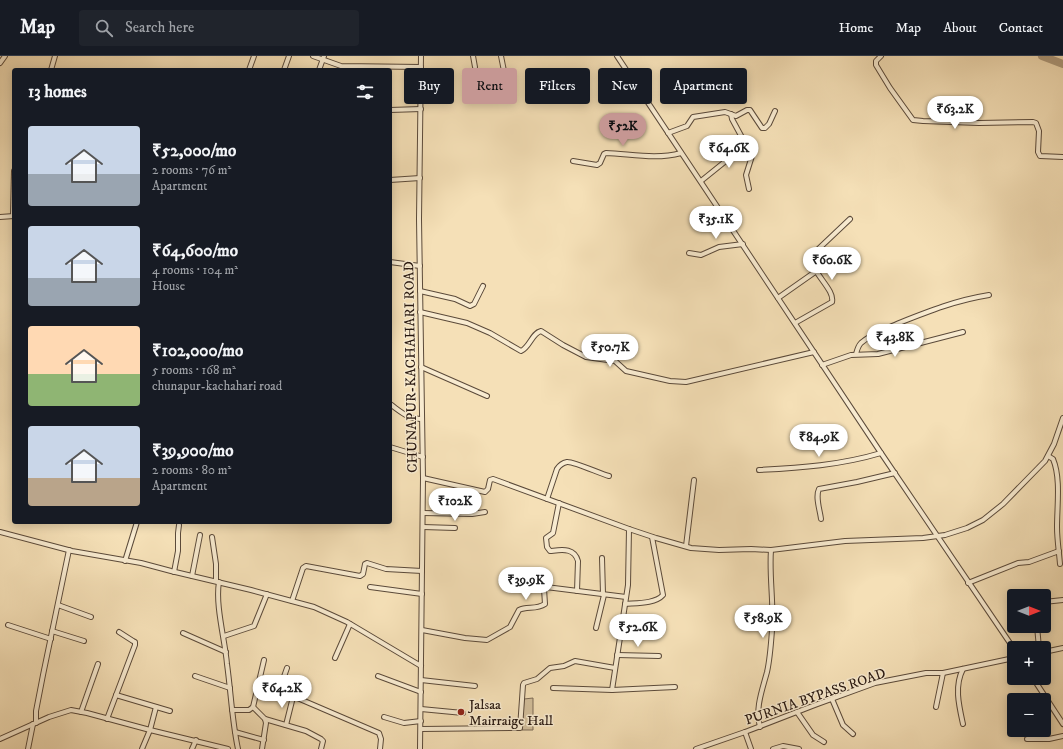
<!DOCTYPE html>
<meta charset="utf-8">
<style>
:root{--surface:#171b24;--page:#20242c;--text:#f1f3f6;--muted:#9ea1a6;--line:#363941;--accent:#c59692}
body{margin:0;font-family:"IM FELL DW Pica",serif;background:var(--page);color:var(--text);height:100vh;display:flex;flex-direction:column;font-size:15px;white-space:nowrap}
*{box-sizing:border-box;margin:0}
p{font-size:13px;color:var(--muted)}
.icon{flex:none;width:22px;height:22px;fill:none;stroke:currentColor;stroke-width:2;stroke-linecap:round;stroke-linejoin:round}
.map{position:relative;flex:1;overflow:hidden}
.sheet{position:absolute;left:12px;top:12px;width:380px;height:456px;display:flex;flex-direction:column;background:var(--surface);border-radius:4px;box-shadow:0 2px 10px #0003}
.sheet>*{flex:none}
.guide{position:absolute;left:404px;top:12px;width:380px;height:36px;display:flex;gap:8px}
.needle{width:26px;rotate:90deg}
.fabs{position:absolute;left:1007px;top:533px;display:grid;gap:8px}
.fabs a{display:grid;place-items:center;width:44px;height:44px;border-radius:4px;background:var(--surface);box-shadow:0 2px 10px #0003;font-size:20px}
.price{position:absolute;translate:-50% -34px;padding:0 9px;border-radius:14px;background:#fff;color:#222;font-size:13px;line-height:26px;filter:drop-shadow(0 1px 2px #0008)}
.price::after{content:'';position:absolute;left:50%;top:24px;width:12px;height:9px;margin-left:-6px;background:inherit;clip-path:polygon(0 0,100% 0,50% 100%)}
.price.active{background:var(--accent);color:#111}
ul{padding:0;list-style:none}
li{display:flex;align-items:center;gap:12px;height:100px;padding:0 16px}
li span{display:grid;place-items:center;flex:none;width:112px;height:80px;border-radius:4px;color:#555}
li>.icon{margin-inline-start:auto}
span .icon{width:48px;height:48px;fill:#fffc;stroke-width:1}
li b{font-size:17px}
h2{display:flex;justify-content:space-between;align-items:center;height:48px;padding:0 16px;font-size:17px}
.tag{padding:0 14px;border-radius:4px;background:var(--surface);box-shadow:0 2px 10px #0003;font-size:14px;line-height:36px}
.tag.active{background:var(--accent);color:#111}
header{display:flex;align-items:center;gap:24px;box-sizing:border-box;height:56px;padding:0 20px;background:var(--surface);border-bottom:1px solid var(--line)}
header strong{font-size:19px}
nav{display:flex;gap:22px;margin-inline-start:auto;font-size:14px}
.search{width:280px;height:36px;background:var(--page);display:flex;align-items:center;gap:10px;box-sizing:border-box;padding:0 14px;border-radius:4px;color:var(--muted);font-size:15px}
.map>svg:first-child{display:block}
.green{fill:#d2be9b;stroke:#7d6b56}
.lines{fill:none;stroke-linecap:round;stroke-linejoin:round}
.river{stroke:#af9c7e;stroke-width:8}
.street-casing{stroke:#5b4a3a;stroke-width:6}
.street{stroke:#f8ebd0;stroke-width:4}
.poi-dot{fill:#8f2418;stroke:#f8ebd0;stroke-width:1.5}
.labels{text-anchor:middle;stroke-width:3;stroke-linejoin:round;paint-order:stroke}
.street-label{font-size:14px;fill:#281810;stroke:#f8ebd0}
.poi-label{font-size:14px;fill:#281810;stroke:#f8ebd0;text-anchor:start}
</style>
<header>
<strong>Map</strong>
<div class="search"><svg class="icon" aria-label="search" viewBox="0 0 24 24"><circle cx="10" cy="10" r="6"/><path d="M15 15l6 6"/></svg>Search here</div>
<nav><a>Home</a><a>Map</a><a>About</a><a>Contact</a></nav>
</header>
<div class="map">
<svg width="1063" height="693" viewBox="0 0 1063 693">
<rect width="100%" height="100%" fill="#f5e0b7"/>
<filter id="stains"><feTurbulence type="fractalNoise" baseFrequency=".005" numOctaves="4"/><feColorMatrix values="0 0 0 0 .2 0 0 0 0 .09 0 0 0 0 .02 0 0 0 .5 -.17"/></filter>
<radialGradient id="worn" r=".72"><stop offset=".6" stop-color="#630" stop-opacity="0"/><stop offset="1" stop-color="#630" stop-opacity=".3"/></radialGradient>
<polygon class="green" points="533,642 533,674 522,674 524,643"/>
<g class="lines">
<polyline class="river" points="1042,0 1063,8"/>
<defs>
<g id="street">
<polyline points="313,0 341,10 421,11"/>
<polyline points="473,0 475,11"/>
<polyline points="501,0 504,15"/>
<polyline points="617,0 881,397 1014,593"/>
<polyline points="881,0 876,5 876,9 890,32 913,64 923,65 979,67 1033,66 1036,67 1039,75 1038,96 1040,100 1063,101"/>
<polyline points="0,7 5,0"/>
<polyline points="51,14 55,0"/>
<polyline points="249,14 254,0"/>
<polyline points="284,14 289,0"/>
<polyline points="319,14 324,0"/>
<polyline points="390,54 421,53"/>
<polyline points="731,58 732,63 752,100 746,119 749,133"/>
<polyline points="668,77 687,70 693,61 725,56 736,60 747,54 750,54 762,72 765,72 769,68 775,55"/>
<path d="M573 105 597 109 600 107 604 98 606 97C631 98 656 104 681 97"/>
<polyline points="390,124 420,122"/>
<polyline points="701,125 732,100 744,87"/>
<polyline points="13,160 14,115"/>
<polyline points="0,161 14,160"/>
<polyline points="689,197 701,199 719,191 743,188"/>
<polyline points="390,206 420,210"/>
<polyline points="420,235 455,243 470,250 474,248 483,230"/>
<polyline points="778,242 815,216"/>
<path d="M420 256 467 267 490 277 521 295C530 291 532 277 541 275L563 289 586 301 615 305 626 315 670 325 686 326 814 296"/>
<path d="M795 267 832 246C835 233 811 217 811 200L850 163"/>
<path d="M856 298C857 294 858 290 861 287 871 278 886 273 899 267 929 255 957 244 989 239"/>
<polyline points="822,309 851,299 878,298 963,276"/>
<polyline points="421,311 487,340"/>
<path d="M390 348C400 355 409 364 422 363"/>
<polyline points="390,391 423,401"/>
<path d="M1048 400 1053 403C1061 422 1057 450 1057 471 1057 483 1059 496 1060 508"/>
<path d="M759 414C800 412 841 409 881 397"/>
<polyline points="423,422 485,436 488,433 490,424 493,423 629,473 656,482 691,492 719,494 751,493 771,494 845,485 923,482 945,479 967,472 983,464 1003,448 1045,405 1054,388 1063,362"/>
<path d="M547 443 557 413C559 410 562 407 567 406 573 405 601 418 609 420"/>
<path d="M559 447 553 477 546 482 547 491 550 495C561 494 574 491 578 505L577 535"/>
<polyline points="423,457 472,458 485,456"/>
<path d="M821 463C820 454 815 441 819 433L857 426 895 417"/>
<polyline points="423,471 455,472"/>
<polyline points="0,476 72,495 141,507 171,515 251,534 314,551 347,566 421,610"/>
<polyline points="212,481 216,508 216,525"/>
<polyline points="686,490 694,424"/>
<polyline points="602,502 603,538"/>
<polyline points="125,505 137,466"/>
<polyline points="174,516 178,495 178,477 179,469"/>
<polyline points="192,520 200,479"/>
<path d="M219 526C215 549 225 584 227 608 231 637 232 665 238 693"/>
<polyline points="968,527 1018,507 1029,506 1059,495"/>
<polyline points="370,531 422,538"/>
<polyline points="292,545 303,512 306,510 360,520 363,518 365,508 367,507 386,513 422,515"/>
<polyline points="1044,546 1063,544"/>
<path d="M625 548C636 547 655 548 663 539L652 481"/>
<polyline points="58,549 91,561"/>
<polyline points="8,569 51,583"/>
<polyline points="622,569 653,571"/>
<polyline points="1037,570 1039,592"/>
<polyline points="596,572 604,539"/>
<path d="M422 574 465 582 487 584 510 571 519 554C527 550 536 554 545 548L544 533 546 531 626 541"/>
<polyline points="52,575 84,585"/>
<polyline points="183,577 226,596"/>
<polyline points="224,580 254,570 267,538"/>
<polyline points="1044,596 1063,592"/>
<polyline points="617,599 659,600"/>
<polyline points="335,602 350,568"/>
<polyline points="287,612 280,632 281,635 379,677 381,683 380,693"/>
<polyline points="195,620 230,632"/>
<polyline points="378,620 421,636"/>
<polyline points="1033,622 1063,668"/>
<polyline points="421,624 475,630"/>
<polyline points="553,632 612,634 675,631"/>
<polyline points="612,634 628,529 629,473"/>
<polyline points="116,639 170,655"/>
<polyline points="832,643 843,669 853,678"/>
<polyline points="253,651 265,663 266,667 262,693"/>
<polyline points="936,651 943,617"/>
<polyline points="421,653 463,657"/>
<polyline points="232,654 249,654 253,651 264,604"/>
<polyline points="81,656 98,608"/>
<polyline points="797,656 813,679 824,686"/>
<polyline points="384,661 404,667 421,665"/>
<polyline points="107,663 135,589 135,586 133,585 119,576"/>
<polyline points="265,663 306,675 321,683 323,685 321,693"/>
<polyline points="36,667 36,655 43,619 69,494"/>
<path d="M963 668C959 650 954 630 963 613"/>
<polyline points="286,669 293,641"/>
<path d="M760 671C755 652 762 635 767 616 770 603 771 588 772 574 774 547 769 520 771 494"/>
<polyline points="421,673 520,672 523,629 524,627 537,623 550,612 564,610 575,605 615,612"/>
<polyline points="235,676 264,684"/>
<polyline points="745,676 751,693"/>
<polyline points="0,683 49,661 71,654 87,657 150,674 228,693"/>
<polyline points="1027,683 1049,683 1063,680"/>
<polyline points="28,693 33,668"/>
<polyline points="142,693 150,674 156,651"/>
<polyline points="192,693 196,684"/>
<polyline points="420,693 423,422 419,163 421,0"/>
<polyline points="696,693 745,676 815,649 875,627 926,617 943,617 1014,602"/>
<polyline points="773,693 783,690 799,693"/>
</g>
</defs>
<use href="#street" class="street-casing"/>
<use href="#street" class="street"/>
</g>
<circle class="poi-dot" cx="461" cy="656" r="4"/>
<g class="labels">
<g class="street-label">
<text transform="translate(410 311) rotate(-91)" y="5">CHUNAPUR-KACHAHARI ROAD</text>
<text transform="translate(815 640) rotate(-19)" y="5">PURNIA BYPASS ROAD</text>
</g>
<g class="poi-label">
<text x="469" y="653">Jalsaa<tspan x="469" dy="16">Mairraige Hall</tspan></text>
</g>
</g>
<rect width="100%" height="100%" filter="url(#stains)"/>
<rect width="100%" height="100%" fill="url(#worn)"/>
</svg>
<div class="fabs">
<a><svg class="needle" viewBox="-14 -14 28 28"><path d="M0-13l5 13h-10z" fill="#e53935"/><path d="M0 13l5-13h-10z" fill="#9ea1a6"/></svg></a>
<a>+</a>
<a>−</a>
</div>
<b class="price" style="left:955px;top:74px">₹63.2K</b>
<b class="price active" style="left:623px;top:91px">₹52K</b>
<b class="price" style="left:729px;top:113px">₹64.6K</b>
<b class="price" style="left:716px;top:184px">₹35.1K</b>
<b class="price" style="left:832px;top:225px">₹60.6K</b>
<b class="price" style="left:895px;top:302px">₹43.8K</b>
<b class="price" style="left:610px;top:312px">₹50.7K</b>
<b class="price" style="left:819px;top:402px">₹84.9K</b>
<b class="price" style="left:455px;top:466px">₹102K</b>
<b class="price" style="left:526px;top:545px">₹39.9K</b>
<b class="price" style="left:763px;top:583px">₹58.9K</b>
<b class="price" style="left:638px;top:592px">₹52.6K</b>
<b class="price" style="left:282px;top:653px">₹64.2K</b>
<div class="guide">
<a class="tag">Buy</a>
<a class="tag active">Rent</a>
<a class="tag">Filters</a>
<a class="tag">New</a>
<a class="tag">Apartment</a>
</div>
<section class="sheet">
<h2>13 homes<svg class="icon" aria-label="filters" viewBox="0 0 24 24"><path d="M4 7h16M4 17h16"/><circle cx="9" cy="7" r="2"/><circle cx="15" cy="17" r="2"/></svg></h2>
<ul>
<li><span style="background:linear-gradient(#c9d6e8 60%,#9aa5b1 0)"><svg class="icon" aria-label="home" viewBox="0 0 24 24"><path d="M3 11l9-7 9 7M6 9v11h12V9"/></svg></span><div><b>₹52,000/mo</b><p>2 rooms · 76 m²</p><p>Apartment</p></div></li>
<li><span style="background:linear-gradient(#c9d6e8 65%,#9aa5b1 0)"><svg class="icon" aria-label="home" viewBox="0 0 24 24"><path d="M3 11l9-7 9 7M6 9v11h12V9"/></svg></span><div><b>₹64,600/mo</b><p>4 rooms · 104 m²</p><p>House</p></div></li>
<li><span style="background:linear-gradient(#ffd9b3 60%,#8fb573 0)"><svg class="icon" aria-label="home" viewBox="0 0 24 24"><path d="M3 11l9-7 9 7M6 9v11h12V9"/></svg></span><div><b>₹102,000/mo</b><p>5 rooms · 168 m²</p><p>chunapur-kachahari road</p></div></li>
<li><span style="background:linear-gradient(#c9d6e8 65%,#b9a48a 0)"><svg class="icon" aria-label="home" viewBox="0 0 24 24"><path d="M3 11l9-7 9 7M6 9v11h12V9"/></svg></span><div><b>₹39,900/mo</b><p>2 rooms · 80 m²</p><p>Apartment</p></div></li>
</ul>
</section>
</div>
